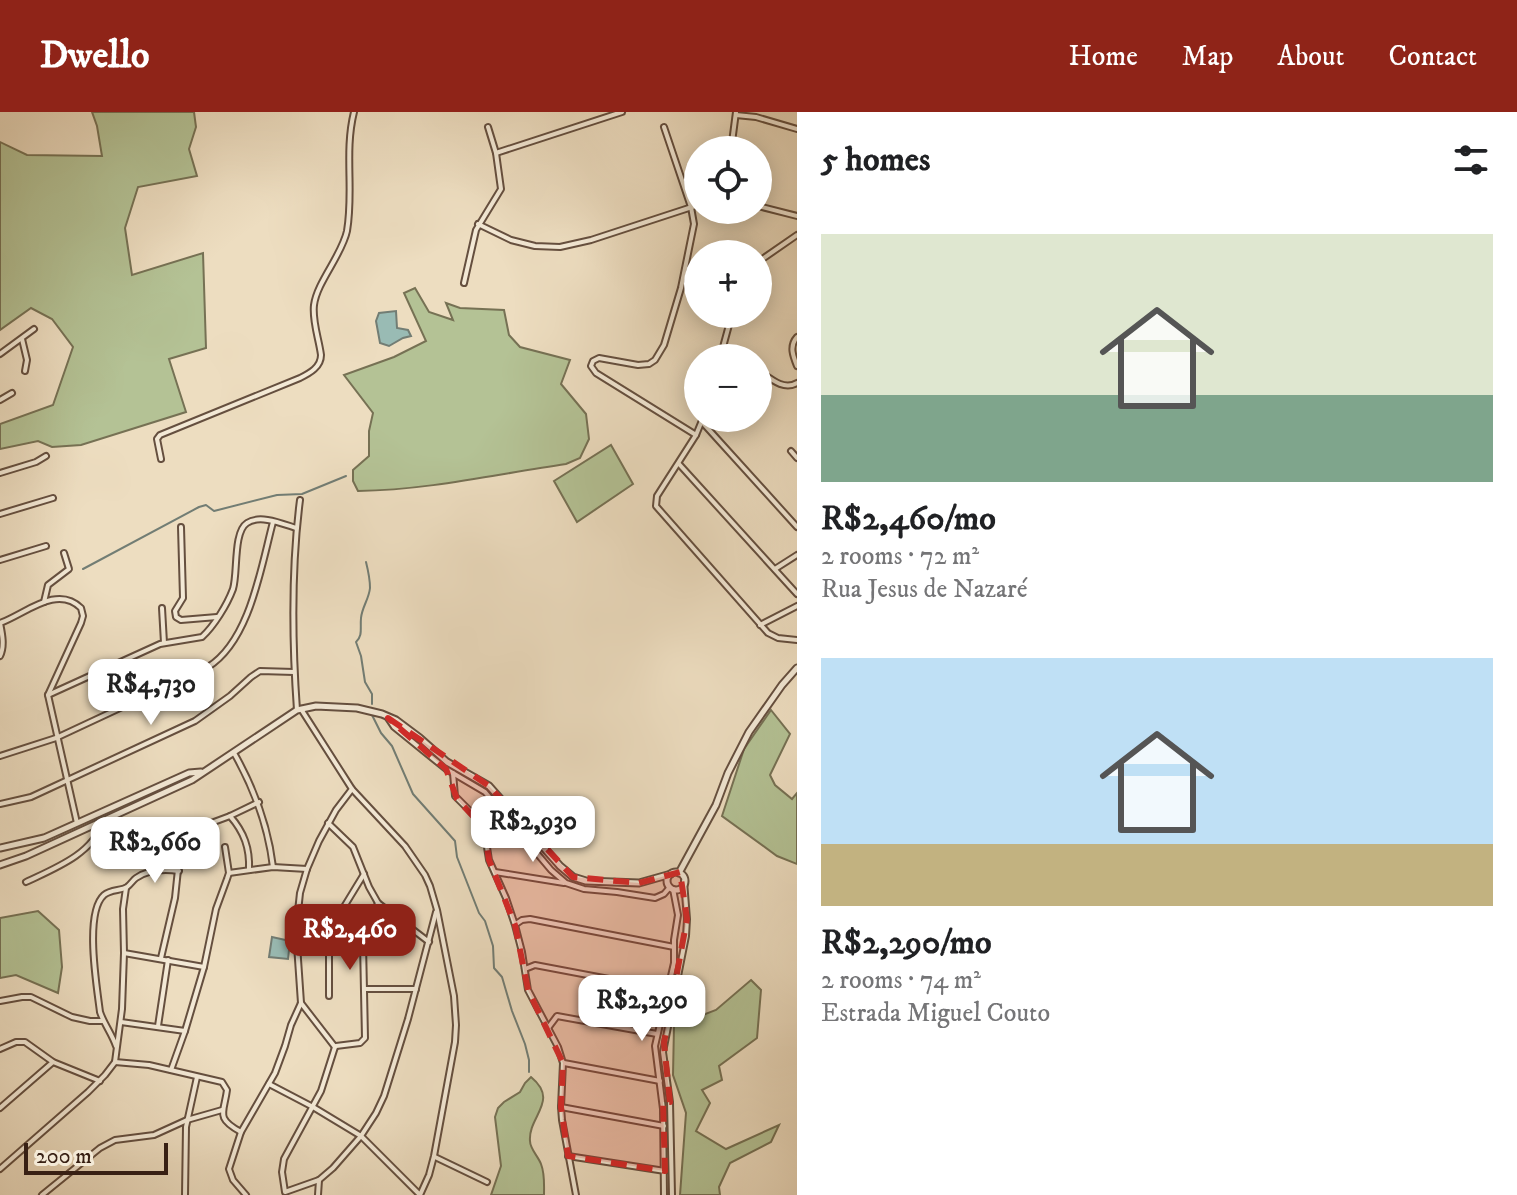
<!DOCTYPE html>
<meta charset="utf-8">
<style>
:root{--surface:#fff;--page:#f6f6f6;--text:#202124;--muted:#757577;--accent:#8f2418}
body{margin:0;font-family:"IM FELL DW Pica",serif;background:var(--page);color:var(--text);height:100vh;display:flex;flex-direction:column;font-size:30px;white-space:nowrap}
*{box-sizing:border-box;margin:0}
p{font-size:26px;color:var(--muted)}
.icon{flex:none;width:44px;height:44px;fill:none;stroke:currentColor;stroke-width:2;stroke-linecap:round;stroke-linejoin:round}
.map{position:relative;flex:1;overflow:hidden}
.panel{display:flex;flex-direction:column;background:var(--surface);width:720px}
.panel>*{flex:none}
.tools{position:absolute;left:684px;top:24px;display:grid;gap:16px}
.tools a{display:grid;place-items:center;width:88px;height:88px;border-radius:50%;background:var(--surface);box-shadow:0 4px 20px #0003;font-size:40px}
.scale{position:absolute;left:24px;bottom:20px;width:144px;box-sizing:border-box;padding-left:8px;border:4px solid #382014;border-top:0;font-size:22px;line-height:28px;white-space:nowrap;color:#382014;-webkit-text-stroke:6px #f3e9d6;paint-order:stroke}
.price{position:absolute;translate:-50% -68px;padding:0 18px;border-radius:16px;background:#fff;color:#222;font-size:26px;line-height:52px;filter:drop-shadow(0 2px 4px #0008)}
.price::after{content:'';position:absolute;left:50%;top:48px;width:24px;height:18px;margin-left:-12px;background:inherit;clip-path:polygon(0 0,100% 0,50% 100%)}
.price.active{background:var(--accent);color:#fff}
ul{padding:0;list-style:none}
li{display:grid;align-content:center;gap:16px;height:424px;padding:0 24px}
li span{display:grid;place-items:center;height:248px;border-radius:0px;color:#555}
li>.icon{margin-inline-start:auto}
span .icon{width:144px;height:144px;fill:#fffc;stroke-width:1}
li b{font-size:34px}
h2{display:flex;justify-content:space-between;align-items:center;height:96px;padding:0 24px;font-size:34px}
header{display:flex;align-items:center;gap:48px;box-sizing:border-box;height:112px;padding:0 40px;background:var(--accent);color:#fff}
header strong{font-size:38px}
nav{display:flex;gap:44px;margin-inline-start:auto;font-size:28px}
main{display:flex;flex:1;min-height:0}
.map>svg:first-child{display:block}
.green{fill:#b4c295;stroke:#767154;stroke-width:2}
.water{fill:#99bbb4;stroke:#727d74;stroke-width:2}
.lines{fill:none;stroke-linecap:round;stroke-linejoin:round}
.stream{stroke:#727d74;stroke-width:2}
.minor-casing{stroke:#654f3f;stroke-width:8}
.tertiary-casing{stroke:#654f3f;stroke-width:9}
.minor{stroke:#f3e9d6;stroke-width:4}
.tertiary{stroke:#f3e9d6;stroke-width:5}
.marked{fill:#d62828;fill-opacity:0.2;stroke:#d62828;stroke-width:6;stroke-dasharray:16 10;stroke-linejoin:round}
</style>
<header>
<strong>Dwello</strong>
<nav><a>Home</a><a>Map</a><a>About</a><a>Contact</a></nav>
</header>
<main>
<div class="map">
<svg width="797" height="1083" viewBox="0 0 797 1083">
<rect width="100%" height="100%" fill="#edddc0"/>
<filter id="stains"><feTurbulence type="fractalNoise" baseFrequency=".0025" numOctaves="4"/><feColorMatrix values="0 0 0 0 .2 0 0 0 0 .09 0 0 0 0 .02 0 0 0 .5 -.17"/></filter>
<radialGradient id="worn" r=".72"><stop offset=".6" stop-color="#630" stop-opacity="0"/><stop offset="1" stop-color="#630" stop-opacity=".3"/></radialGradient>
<g class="green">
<polygon points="92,0 194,0 196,15 189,37 197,64 138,75 125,116 132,163 203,141 206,236 169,247 186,300 81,333 52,335 38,329 0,337 0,312 53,293 73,235 52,207 31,196 0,218 0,30 27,43 102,44 97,14"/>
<path d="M415 176 429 200 453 208 446 191 460 196 504 198 509 223 520 235 570 248 561 272 586 302 589 327 580 346 566 352C497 362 429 378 358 379L353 369V358L369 344V319L373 301 344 263 394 245 426 229 404 181Z"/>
<polygon points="611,333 633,372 577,410 554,369"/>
<polygon points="771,598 790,622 770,663 775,673 792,687 797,681 797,752 777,744 722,704 744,637"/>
<polygon points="38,799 59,818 62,855 58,881 16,863 0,866 0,806"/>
<polygon points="751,868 761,878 757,926 719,954 722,968 702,978 710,991 696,1019 726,1037 779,1013 771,1030 730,1051 719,1075 720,1083 680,1083 686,1001 673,963 674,914 716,898"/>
<path d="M531 965C560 989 528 1004 530 1029 530 1037 538 1044 541 1052 545 1062 544 1073 544 1083H491L501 1054 495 1005 498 996 504 990 520 980 525 971Z"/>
</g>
<g class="water">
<polygon points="396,199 397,216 408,218 411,224 403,226 389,234 380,231 376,209 379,201"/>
<polygon points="272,825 290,829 288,847 269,845"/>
</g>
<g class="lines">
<g class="stream">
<path d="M366 450C368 458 370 468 370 476 369 487 362 495 361 506 360 516 363 524 356 530L361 544 365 570 372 582V592"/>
<polyline points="83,457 199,395 206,393 214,399 277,383 302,382 346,364"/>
<polyline points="372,603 381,621 392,634 413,682 455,729 457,745 479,801 485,809 493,834 494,856 502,865 512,899 525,932 529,948 529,960"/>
</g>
<defs>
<g id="minor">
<polyline points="736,3 756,5 797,17"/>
<polyline points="664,15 691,95 694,112 681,176 664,233 655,248 649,252 638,253 599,246 593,249 591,254 596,261 696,323"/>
<polyline points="731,38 736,0"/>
<polyline points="496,41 622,0"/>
<polyline points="758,94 797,104"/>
<polyline points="478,112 511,128 535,134 560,135 591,128 698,93"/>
<polyline points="758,150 797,123"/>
<polyline points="464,171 476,118 501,77 496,41 488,15"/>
<path d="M797 225C789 234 793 244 797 254"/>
<polyline points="22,227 27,248 25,259"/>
<polyline points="724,234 741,246"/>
<polyline points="0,242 34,217"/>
<polyline points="720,246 732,202"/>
<path d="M758 258C770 266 783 279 797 271"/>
<polyline points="0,288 12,281"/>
<polyline points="703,306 696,323 657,384 656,394 768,521 778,526 797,528"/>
<polyline points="702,310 797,415"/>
<polyline points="791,339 797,346"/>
<path d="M161 347 157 327 160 323 300 266C310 261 321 255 321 243 319 227 312 209 314 193 317 170 342 143 347 119 354 79 344 40 354 0"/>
<polyline points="679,352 797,482"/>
<polyline points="0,361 36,350 46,344"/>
<polyline points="0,402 53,386"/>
<polyline points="181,415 183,486 175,499 176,505 181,508 217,505"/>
<polyline points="0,448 46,434"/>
<polyline points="775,457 797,443"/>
<polyline points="44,490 48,473 69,457 64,441"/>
<polyline points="162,496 164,531"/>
<polyline points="760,513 797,494"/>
<path d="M0 544C5 534 2 521 0 511 25 502 57 472 81 496L83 504 81 511 48 583 77 711"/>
<path d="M48 583 160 532 202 525C214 514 227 493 233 477 238 461 233 420 247 411 260 402 283 412 296 416"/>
<path d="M297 598C292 528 291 458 300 388"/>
<polyline points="388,606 394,615 446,657 485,680 551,758 566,771 584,777 617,780 655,786 664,782 670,775"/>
<path d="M234 641C255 678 268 713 273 755"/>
<path d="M0 644 56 626 208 555C250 529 261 455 273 410"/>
<polyline points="453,661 455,684 479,708 484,716 489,748 506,786 515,813 522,840 528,878 558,935 563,951 561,995 562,1008 576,1083"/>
<polyline points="0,692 31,685 195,609 230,584 251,565 260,559 294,560"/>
<path d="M230 704C244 720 250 736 249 758"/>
<polyline points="328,711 353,735 369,775 378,791 429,830"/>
<polyline points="164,737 177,732 195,717 230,704 259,690"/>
<polyline points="495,760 564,771"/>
<polyline points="229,761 273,755 307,757"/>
<path d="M26 770C53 757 93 742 102 711"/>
<polyline points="516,812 522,808 530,807 674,835"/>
<polyline points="124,841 204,855"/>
<polyline points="161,846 175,786 181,729"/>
<polyline points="525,857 535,853 667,878"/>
<polyline points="365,877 416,877"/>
<polyline points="329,884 329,825 339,803 364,762"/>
<polyline points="0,889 22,885 31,885 72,905 90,909 103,909"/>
<polyline points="301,891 335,935"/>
<polyline points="121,910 185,919"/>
<polyline points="158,914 168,848"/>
<polyline points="548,916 557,904 657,922"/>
<path d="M116 934C112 922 104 912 100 900 97 875 84 801 104 783 111 777 121 779 127 775 131 772 133 768 136 766 149 757 164 757 179 759"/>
<polyline points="336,934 360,931 365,926 363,832 378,791"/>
<polyline points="335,935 321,979 284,1047 282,1060 285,1080 319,1068 333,1056 361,1024 376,1001 384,984 408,907 436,800"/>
<polyline points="0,937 16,930 25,930 53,950 100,969"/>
<path d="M115 950 149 953 222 970 227 978C224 1001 215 1006 241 1020"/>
<polyline points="564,951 660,969"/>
<polyline points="171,958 185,919 204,855 216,797 227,767 229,761 225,735"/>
<polyline points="269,972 313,995 361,1024 420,1083 429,1063 434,1044 455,930 456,913 454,884 437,798 430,774 425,763 405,734 352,677 301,597"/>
<polyline points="561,995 664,1014"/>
<polyline points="0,996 53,950"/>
<polyline points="568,1044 665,1059"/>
<polyline points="435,1045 487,1070"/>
<polyline points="0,1057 88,980 105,963 115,950 122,897 124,841 123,797 126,776"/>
<polyline points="42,1083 100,1036 115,1028 154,1023 187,1008 222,998"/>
<polyline points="185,1083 186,1015 197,965"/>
<polyline points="246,1083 233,1068 229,1057 241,1020 275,961 285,934 291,913 301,891 296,818 300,781 307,757 319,729 336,698 352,677"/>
<polyline points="318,1083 319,1068"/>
<polyline points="664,1083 663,997 655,934 674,851 674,828 678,803 673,777"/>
<polyline points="672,1083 670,990 663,940 686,824 687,807 684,769"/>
</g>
<g id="tertiary">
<polyline points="0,736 44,726 189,661 201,660"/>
<polyline points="0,753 26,744 192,668 297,598 316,594 357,596 382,602 396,608 420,626 447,650 489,674 560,754 573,765 586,769 639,771 671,762"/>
<circle cx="676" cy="769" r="9"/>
<polyline points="679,761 716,693 728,661 749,620 782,573 797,556"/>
</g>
</defs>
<use href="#minor" class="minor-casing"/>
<use href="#tertiary" class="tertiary-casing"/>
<use href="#minor" class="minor"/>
<use href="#tertiary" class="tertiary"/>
</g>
<path class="marked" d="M388 606 489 674 573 765 639 771 680 760 687 807 664 931 670 990H663L665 1059 568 1044 561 995 563 951 528 878 515 813 489 748 484 716 457 687 446 657Z"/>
<rect width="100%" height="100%" filter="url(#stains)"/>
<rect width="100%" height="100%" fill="url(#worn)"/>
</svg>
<div class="tools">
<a><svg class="icon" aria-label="locate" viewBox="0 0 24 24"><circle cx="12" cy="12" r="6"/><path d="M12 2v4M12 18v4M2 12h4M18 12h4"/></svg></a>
<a>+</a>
<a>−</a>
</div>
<div class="scale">200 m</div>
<b class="price" style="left:151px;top:615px">R$4,730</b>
<b class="price" style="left:533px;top:752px">R$2,930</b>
<b class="price" style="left:155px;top:773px">R$2,660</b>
<b class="price active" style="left:350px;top:860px">R$2,460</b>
<b class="price" style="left:642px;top:931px">R$2,290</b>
</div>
<section class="panel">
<h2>5 homes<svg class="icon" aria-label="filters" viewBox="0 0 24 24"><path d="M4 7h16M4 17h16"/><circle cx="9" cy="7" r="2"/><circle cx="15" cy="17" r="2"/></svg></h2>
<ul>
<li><span style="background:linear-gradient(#dfe7d0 65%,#7fa58c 0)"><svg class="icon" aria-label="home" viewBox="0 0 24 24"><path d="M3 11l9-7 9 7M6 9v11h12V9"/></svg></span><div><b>R$2,460/mo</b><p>2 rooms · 72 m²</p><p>Rua Jesus de Nazaré</p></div></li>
<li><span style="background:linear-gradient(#bfe0f5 75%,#c2b280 0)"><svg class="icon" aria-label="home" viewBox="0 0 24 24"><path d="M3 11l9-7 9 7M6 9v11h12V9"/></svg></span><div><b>R$2,290/mo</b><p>2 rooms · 74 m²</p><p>Estrada Miguel Couto</p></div></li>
</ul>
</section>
</main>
